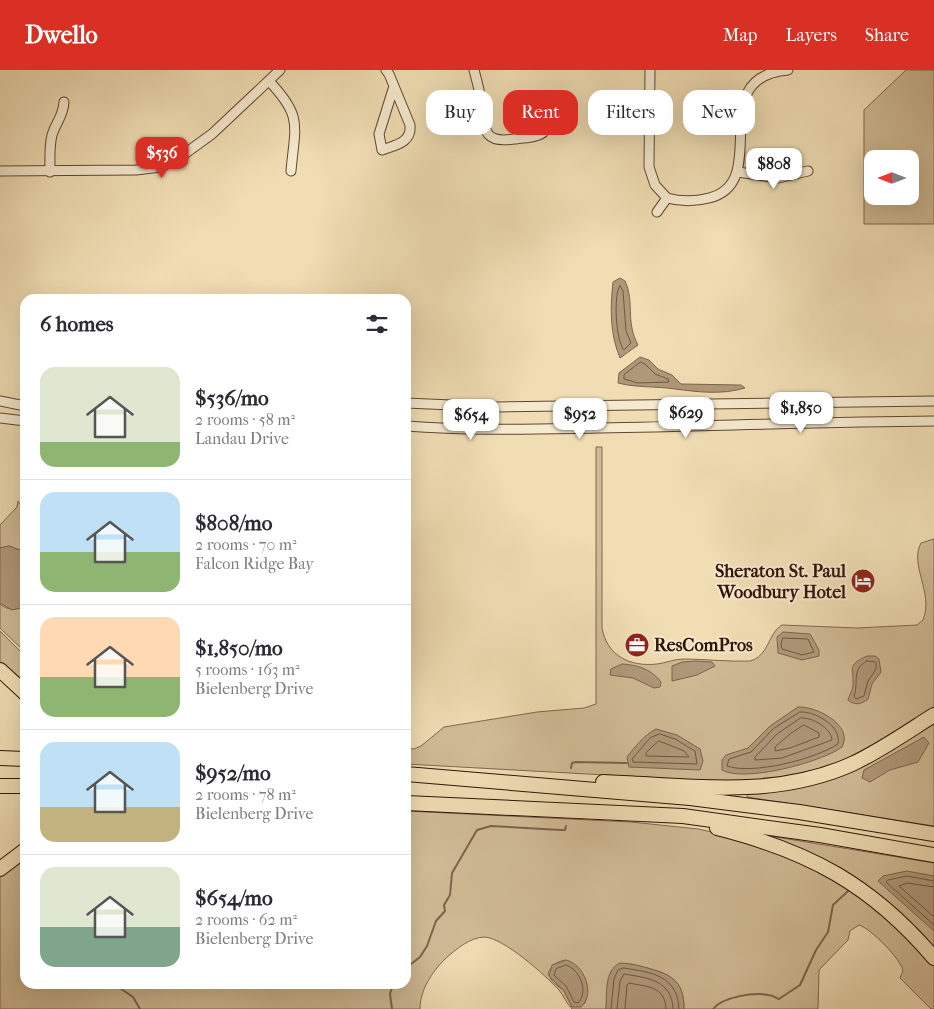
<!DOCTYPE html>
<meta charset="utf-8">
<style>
:root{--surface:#fff;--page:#f7f7f7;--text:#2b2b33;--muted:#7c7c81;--line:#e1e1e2;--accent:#d93025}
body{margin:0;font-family:"IM FELL French Canon",serif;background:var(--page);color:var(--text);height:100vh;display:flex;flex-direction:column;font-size:19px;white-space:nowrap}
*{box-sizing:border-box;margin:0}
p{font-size:16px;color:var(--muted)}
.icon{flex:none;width:28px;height:28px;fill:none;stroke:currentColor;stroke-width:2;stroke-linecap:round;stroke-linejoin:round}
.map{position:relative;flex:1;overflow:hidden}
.details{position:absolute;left:20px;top:224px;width:391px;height:695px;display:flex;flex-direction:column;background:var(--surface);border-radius:15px;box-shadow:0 5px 20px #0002}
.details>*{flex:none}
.hud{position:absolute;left:426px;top:20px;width:432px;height:45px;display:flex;gap:10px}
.needle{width:32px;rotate:270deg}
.tools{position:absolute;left:864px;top:80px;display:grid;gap:10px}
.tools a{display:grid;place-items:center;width:55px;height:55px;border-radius:10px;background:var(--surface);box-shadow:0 5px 20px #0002;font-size:25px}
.price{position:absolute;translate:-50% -42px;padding:0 11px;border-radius:10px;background:#fff;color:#222;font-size:16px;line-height:32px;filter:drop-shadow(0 1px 2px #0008)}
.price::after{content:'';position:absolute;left:50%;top:30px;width:15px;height:11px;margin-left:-8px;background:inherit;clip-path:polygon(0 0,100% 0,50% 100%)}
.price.on{background:var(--accent);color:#fff}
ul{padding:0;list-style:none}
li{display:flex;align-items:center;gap:15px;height:125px;padding:0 20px}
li+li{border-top:1px solid var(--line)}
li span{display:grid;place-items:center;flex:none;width:140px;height:100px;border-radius:15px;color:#555}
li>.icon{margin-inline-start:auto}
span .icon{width:60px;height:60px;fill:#fffc;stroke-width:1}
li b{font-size:21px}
h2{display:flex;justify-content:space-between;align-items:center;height:60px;padding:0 20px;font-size:21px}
.tag{padding:0 18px;border-radius:15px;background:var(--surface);box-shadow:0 5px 20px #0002;font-size:18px;line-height:45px}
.tag.on{background:var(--accent);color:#fff}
header{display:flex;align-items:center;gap:30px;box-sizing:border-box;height:70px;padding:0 25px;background:var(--accent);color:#fff}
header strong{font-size:24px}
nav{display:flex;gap:28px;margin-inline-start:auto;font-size:18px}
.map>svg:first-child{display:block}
.green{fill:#d0bb96;stroke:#81674e;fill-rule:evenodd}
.water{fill:#af9879;stroke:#7d634b}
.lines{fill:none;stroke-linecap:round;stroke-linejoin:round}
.shore{stroke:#705640;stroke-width:1}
.stream{stroke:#7d634b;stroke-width:2}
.minor-casing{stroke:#624632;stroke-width:11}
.highway-casing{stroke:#321306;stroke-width:16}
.minor{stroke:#f5e9ce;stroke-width:9}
.highway{stroke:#f0ddb4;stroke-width:14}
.labels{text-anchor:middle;stroke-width:4;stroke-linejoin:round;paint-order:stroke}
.poi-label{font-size:18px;font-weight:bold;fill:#321306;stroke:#f5e9ce;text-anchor:end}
</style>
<header>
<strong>Dwello</strong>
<nav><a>Map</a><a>Layers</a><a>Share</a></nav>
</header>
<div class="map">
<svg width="934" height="939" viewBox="0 0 934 939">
<rect width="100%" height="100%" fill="#f0ddb4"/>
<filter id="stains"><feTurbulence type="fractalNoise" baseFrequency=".004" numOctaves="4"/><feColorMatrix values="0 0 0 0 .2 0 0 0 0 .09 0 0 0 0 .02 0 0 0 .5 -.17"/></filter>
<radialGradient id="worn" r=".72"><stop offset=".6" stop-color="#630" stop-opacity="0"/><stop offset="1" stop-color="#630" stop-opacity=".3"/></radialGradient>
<g class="green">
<path d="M906 0H934V154H864V40ZM872 89H910V126H872Z"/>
<path d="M596 377H602V558C607 586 630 597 657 594 666 593 674 589 684 589 706 589 728 592 750 591 769 586 768 563 782 555L857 558 917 555 923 550C934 523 909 495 921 473L934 469V639C892 665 851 691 804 704 787 709 768 710 750 713L406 694V678L414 679 421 676 444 657 537 642 584 638 596 634Z"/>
<polygon points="18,431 25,441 25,482 9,476 0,478 0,455 17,437"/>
<path d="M0 534C8 541 15 539 25 537V582L0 558Z"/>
<polygon points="0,561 25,586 25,618 0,595"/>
<polygon points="934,648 934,756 747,727 747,724 800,714"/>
<path d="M406 741 631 752 698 759 758 772 857 820 934 894V939H931L900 908 903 901C902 890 870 858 859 855L850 861 848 870 819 900 818 939H684C684 903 661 902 631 894L608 912 606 939H572C566 933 564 926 559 920 545 905 505 869 485 867 470 867 455 880 445 889 432 902 420 920 420 939H0V803L25 784V914H406ZM566 890C583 904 591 909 585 933L572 937 564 921 553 912 548 904C550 896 558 891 566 890Z"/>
<polygon points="770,766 934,793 934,883 908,855 770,769"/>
</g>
<g class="water">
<path d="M620 208 625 211C635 232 625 251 638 275L620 288C610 264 610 239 613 212Z"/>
<path d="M640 287 649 290 658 299 672 305 681 314 741 315 745 318C722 325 698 322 675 319 656 316 637 318 618 313L619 303Z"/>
<polygon points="9,476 25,482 25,537 12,540 0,533 0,478"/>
<polygon points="783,562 810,564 819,580 819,586 802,590 778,583 777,567"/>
<path d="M867 586H875L879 589 881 602 872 614 868 629C862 634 855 636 848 630 849 625 853 620 853 615 854 597 846 596 867 586Z"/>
<polygon points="697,591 712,592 715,596 697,605 672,611 672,596 682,592"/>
<path d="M622 594C638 595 651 599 661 612L660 617 654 618 633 608 610 605 611 599Z"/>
<path d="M798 637C816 636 854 655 842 677 822 692 744 713 722 700V690L726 685 748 678 770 656Z"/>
<path d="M656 659 677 665 700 679 703 691 700 700 629 697 627 687C635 677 644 665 656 659Z"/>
<polygon points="924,667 929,673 918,692 890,700 870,712 862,708 864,700"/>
<polygon points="907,801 934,806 934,861 878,811 883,806"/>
<path d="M566 890C584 894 596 924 581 937H572L564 921 549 906 552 895Z"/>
<path d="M620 893C628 893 636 895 644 897 670 904 684 909 684 939H606C607 924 604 900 620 893Z"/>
</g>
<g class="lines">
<g class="shore">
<path d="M620 216 623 221 626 261 631 273 624 280C616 272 613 224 620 216Z"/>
<polygon points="641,292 645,294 655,304 668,309 669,312 638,313 624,309 624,305"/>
<polygon points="783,568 808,569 814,582 802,585 782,579 781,574"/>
<path d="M867 591 876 592V599L868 611 864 626 856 629 854 626C859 612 851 599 867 591Z"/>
<path d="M800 642C815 641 842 656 838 674 815 689 753 705 727 696L729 689 751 682 773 659Z"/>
<path d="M801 648C812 647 831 658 832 670L782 688 755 690V687L777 664Z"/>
<polygon points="804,655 819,663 819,667 790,678 775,681 775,677 790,664"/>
<polygon points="660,664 675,669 695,681 697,694 633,692 632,689 650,668"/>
<polygon points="659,671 684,681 689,687 646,686 646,683"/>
<polyline points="934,811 907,806 888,810 886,812 934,855"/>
<polyline points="934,817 907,813 899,816 934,847"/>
<path d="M566 895C580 899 589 922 578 933L574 932 566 916 554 905 556 899Z"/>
<path d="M611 939 614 909 618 900 623 898C652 902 678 906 679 939"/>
<path d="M617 939 620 911 624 904C648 908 672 910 673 939"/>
<path d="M625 939 627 915 629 913C648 917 665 916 666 939"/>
</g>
<g class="stream">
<polyline points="571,698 572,693 576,692 627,693"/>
<polyline points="406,898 420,887 427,876 436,851 445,841 444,835 450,825 452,803 477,760 491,756 561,760 565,760 566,756"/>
<polyline points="114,914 133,927 140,939"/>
<polyline points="392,939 390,924 393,914"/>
<path d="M713 939C722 927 754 922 768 925 773 925 776 928 779 929L800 915 816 880 828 862 833 835 848 821"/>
</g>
<defs>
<g id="minor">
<path d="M386 0 389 4 410 55C412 73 395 75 382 80L379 64 394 16"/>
<path d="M474 0C477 11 480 23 482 35 485 58 482 74 514 69 524 68 536 68 544 62V50L541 46C525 44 522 57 517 69"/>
<path d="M650 0 649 97 655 115 667 128C682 132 694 132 709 128 774 112 702 7 788 0"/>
<path d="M269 11C303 47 295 55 291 101"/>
<polyline points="0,101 136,100 161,97 183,85 212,64 280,0"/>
<path d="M50 102C50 89 49 77 52 65 56 52 63 47 64 32"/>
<polyline points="738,102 778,108 808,101"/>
<polyline points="657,142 667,128"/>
<polyline points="0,331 25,336"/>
<polyline points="406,333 498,337 934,331"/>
<polyline points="0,348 25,351"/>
<path d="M406 356C471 361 535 359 600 358 711 356 823 352 934 351"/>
</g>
<g id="highway">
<polyline points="0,600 25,623"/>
<polyline points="0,688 25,689"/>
<polyline points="406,704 690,728 799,742 934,764"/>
<path d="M603 712C687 715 772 730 852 694 880 681 907 662 934 645"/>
<polyline points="0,716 25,716"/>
<polyline points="406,733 683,746 820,765 934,785"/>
<path d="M717 758C809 781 872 815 934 888"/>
<polyline points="0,799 25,780"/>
</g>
</defs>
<use href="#minor" class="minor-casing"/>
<use href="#highway" class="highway-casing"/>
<use href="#minor" class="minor"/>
<use href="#highway" class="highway"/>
</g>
<defs>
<symbol id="hotel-disc" viewBox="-11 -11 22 22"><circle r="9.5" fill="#8f2418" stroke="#f5e9ce"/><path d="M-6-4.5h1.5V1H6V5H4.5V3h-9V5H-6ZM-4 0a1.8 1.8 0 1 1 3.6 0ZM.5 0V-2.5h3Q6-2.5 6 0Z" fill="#fff"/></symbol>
<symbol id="office-disc" viewBox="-11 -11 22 22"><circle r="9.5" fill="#8f2418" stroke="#f5e9ce"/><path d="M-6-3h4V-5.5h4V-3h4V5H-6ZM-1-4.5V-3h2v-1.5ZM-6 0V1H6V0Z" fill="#fff"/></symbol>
</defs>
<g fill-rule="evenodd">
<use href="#hotel-disc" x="849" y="497" width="28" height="28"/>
<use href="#office-disc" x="623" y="561" width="28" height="28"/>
</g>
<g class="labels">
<g class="poi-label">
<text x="846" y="507">Sheraton St. Paul<tspan x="846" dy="21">Woodbury Hotel</tspan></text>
<text x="654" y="581" text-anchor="start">ResComPros</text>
</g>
</g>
<rect width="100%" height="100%" filter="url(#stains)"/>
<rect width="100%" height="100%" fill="url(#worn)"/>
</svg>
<div class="tools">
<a><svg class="needle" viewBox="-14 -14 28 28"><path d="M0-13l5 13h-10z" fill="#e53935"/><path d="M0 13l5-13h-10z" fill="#7c7c81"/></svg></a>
</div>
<b class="price on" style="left:162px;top:109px">$536</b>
<b class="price" style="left:774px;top:120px">$808</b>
<b class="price" style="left:801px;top:364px">$1,850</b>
<b class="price" style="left:686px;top:369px">$629</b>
<b class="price" style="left:580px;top:370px">$952</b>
<b class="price" style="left:471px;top:371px">$654</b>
<div class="hud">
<a class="tag">Buy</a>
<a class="tag on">Rent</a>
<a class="tag">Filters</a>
<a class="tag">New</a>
</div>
<section class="details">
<h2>6 homes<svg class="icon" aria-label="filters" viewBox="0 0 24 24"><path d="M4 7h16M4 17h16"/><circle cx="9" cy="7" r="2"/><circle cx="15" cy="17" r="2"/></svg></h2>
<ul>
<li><span style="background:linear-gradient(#dfe7d0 75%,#8fb573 0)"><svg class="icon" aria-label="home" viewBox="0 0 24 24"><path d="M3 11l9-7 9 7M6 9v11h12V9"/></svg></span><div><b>$536/mo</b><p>2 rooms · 58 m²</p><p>Landau Drive</p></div></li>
<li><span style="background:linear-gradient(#bfe0f5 60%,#8fb573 0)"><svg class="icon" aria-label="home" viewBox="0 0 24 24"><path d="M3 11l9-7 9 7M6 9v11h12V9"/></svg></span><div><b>$808/mo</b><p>2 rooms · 70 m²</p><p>Falcon Ridge Bay</p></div></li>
<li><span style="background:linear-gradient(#ffd9b3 60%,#8fb573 0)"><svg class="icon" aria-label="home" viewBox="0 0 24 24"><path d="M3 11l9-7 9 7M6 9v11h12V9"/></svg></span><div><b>$1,850/mo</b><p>5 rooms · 163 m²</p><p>Bielenberg Drive</p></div></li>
<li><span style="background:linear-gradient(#bfe0f5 65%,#c2b280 0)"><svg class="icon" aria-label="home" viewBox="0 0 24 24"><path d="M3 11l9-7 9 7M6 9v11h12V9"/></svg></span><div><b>$952/mo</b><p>2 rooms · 78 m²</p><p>Bielenberg Drive</p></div></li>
<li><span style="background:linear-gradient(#dfe7d0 60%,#7fa58c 0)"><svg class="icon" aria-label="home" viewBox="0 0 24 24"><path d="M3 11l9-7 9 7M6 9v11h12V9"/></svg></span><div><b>$654/mo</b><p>2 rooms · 62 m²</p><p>Bielenberg Drive</p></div></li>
</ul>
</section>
</div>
